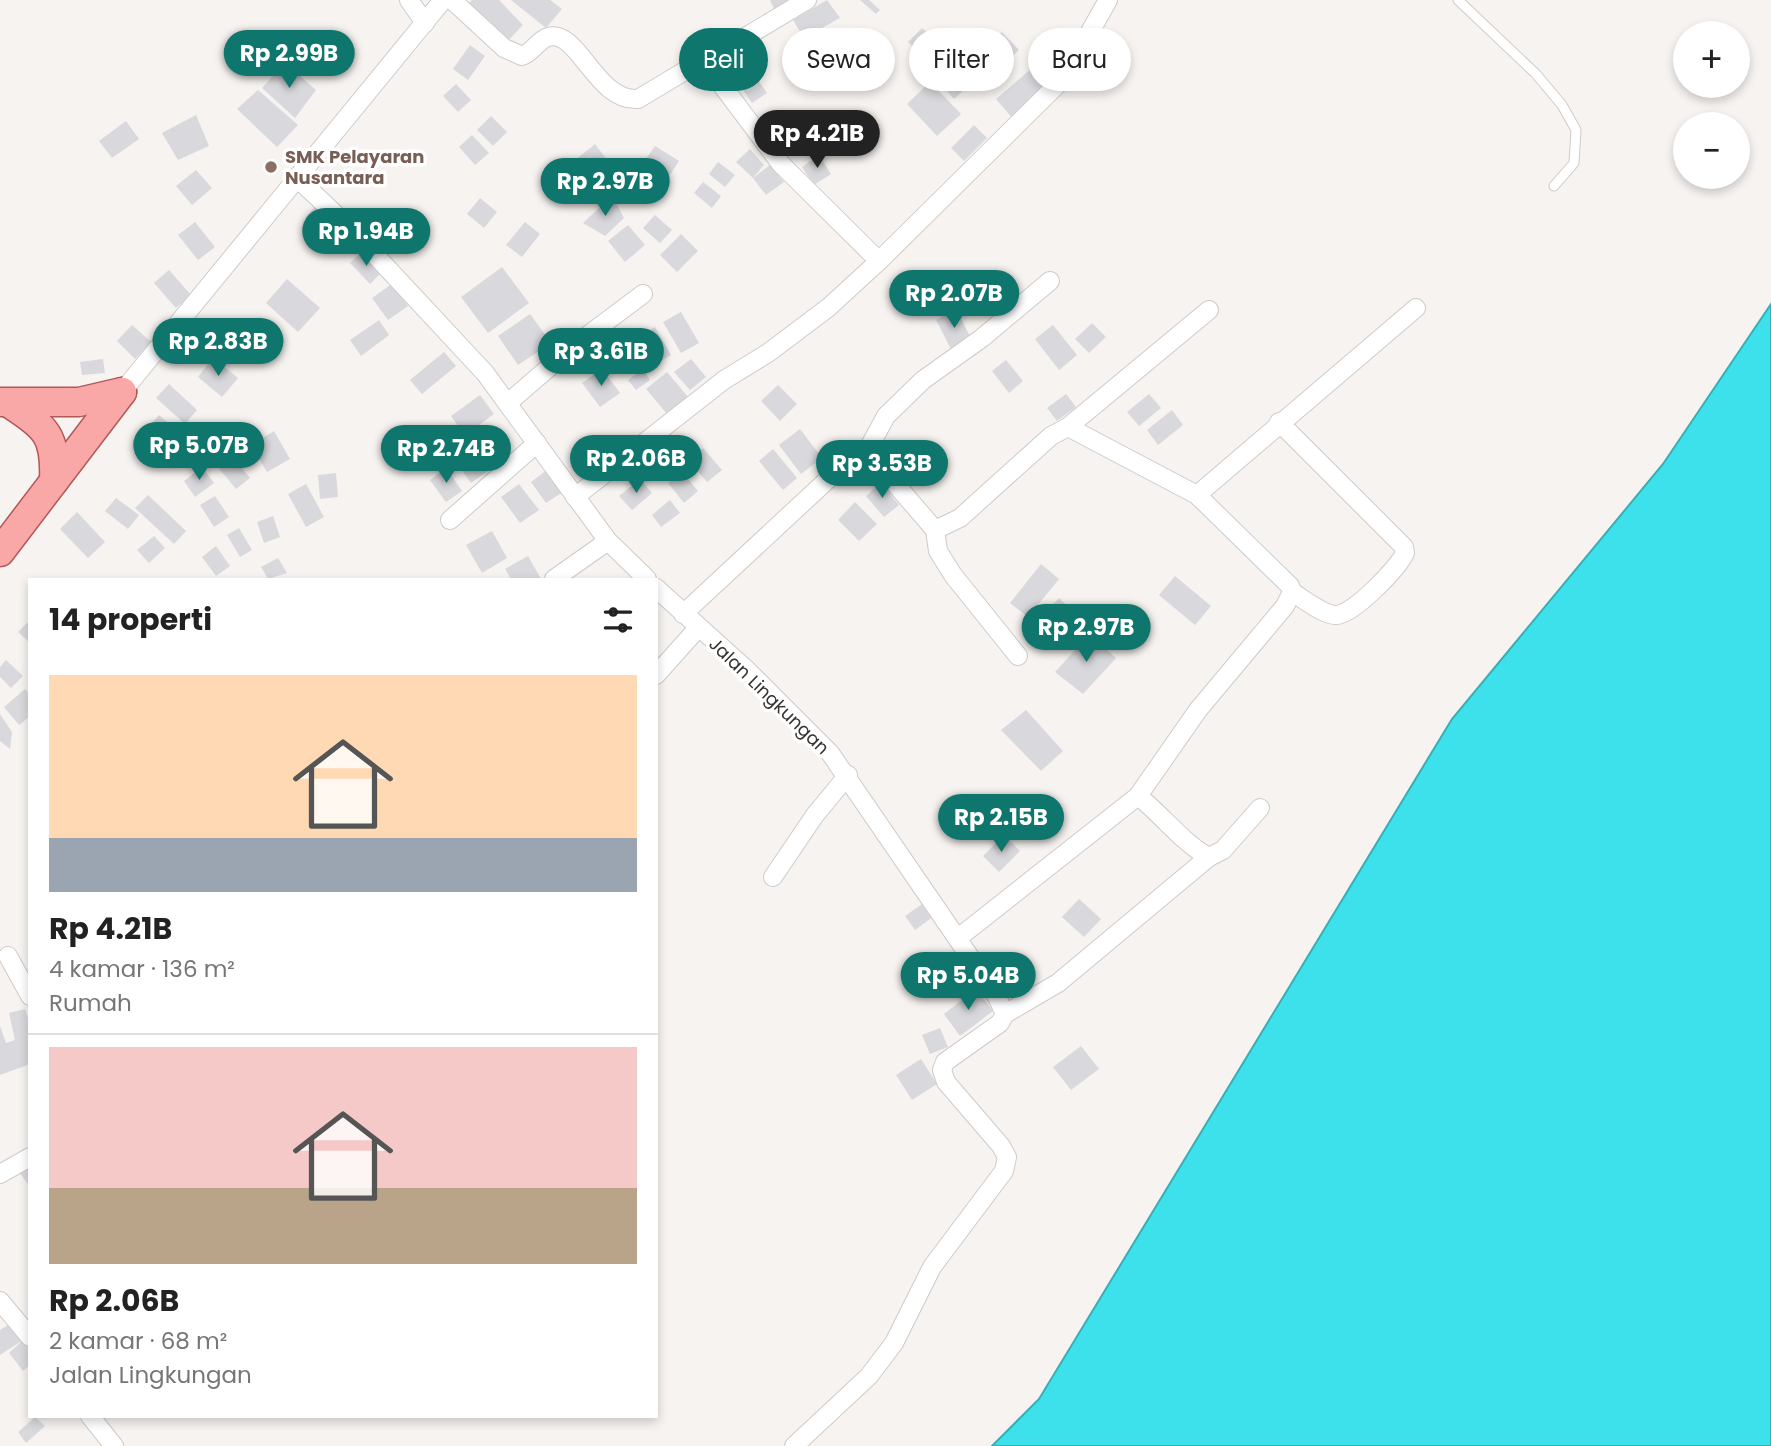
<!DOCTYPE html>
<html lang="id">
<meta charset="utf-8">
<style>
:root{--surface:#fff;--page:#f6f6f6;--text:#222;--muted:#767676;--line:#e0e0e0;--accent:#0f766e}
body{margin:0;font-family:Poppins,sans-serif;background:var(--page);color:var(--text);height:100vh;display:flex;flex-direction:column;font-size:26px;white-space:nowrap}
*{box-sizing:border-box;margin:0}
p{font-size:23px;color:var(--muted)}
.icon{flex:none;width:38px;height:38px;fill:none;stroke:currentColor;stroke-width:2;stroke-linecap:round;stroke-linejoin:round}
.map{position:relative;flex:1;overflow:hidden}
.sheet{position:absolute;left:28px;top:578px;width:630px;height:840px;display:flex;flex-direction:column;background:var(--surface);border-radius:0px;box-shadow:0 4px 10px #0003}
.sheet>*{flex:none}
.hud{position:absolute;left:679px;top:28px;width:665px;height:63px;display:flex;gap:14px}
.tools{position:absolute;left:1673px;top:21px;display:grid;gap:14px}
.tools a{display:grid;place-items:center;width:77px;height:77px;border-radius:50%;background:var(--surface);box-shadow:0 4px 10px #0003;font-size:35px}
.price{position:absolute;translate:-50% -60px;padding:0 16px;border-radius:24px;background:var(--accent);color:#fff;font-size:23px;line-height:46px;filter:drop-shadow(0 2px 4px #0008)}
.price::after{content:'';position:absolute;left:50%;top:42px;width:21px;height:16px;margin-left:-10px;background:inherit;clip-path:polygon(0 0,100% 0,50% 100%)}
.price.selected{background:#222;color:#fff}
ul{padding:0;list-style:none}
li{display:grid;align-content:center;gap:14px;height:371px;padding:0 21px}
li+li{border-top:2px solid var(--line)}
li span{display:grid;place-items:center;height:217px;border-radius:0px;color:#555}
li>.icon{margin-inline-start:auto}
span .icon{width:126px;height:126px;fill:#fffc;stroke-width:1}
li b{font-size:30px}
h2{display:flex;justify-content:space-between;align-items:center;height:84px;padding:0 21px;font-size:30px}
.tag{padding:0 24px;border-radius:32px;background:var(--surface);box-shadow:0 4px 10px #0003;font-size:24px;line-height:63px}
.tag.selected{background:var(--accent);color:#fff}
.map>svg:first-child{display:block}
.water{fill:#3de1ec;stroke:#3badb4;stroke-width:2}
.building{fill:#d9d9dd}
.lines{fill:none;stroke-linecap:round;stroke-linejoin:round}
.lane-casing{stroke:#cecbc8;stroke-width:11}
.street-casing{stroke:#cecbc8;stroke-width:20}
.primary-casing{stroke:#b25858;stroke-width:31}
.lane{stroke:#fff;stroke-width:9}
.street{stroke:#fff;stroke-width:18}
.primary{stroke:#f9a7a7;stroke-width:28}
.education-dot{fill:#8d6e63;stroke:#fff;stroke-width:2.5}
.labels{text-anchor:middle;stroke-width:7;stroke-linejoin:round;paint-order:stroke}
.education-label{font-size:18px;font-weight:bold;fill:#785e54;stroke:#fff;text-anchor:start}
.street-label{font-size:18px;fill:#353433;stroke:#fff}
</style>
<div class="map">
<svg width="1771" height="1446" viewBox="0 0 1771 1446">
<rect width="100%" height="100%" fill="#f6f3f0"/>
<polygon class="water" points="1771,304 1771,1446 992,1446 1039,1399 1452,719 1663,464"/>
<g class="building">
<polygon points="472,0 499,0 523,25 505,44 465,7"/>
<polygon points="511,0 550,0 562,9 546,28"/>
<polygon points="770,0 795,0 774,9"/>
<polygon points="827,0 840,18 804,38 793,20"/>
<polygon points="860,0 869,0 880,10 876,14"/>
<polygon points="922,28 946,51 931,65 908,42"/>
<polygon points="1002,32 1019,50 989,78 972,60"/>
<polygon points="876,41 885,63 874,64 866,46"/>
<polygon points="470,45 485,56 468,80 453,69"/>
<polygon points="949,60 971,84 954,99 933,75"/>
<polygon points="745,61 767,93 752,103 730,71"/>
<polygon points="285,63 316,90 295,118 262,88"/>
<polygon points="1031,69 1054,85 1013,119 996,99"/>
<polygon points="930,82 961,114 937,136 907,104"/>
<polygon points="456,84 471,100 458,112 443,96"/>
<polygon points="258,90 298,125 277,147 237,109"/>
<polygon points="196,115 209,146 178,160 162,133"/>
<polygon points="491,116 507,132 493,146 477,130"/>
<polygon points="126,121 139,139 112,158 99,141"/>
<polygon points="974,125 987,138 964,161 951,148"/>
<polygon points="472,135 489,153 475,165 459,147"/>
<polygon points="595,144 617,173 596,189 574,161"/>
<polygon points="655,146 679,161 663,185 639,169"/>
<polygon points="750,149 764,165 753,178 736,162"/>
<polygon points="819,155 831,174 814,185 802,167"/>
<polygon points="718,162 735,175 725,187 709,174"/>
<polygon points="770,165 784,182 766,195 753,178"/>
<polygon points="196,170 212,188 192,205 176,186"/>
<polygon points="703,182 721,196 712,208 694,193"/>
<polygon points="612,196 624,218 605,236 583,223"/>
<polygon points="480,198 497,212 484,228 467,214"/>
<polygon points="316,206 340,226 328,239 305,218"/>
<polygon points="655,215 672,230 660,243 643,228"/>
<polygon points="195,222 215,247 198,260 178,235"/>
<polygon points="525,222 540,234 522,257 506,245"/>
<polygon points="628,225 645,245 625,262 608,241"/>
<polygon points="681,234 698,251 677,272 660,255"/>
<polygon points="361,253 381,273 370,284 350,263"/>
<polygon points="502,267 529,303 488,333 461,297"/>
<polygon points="169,270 191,295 176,308 154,283"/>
<polygon points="287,279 320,308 298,332 266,303"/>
<polygon points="392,284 408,306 388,320 372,298"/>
<polygon points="956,309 972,340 952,351 936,320"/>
<polygon points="681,312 699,343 681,353 663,322"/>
<polygon points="530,314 551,343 518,365 498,336"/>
<polygon points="379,320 389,335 361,356 350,340"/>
<polygon points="1092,323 1106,337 1089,353 1075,339"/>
<polygon points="132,325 151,342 135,359 117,341"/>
<polygon points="1053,325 1077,355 1059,370 1035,339"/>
<polygon points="655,327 671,355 655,364 639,337"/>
<polygon points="625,344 635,362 618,372 607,354"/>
<polygon points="444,352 456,366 422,394 410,380"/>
<polygon points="213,358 238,378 222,397 198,377"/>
<polygon points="103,359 105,373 82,375 80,362"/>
<polygon points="691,359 706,377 690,390 674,372"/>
<polygon points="1006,360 1023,381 1009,393 992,371"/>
<polygon points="602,369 620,393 600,407 582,383"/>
<polygon points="643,369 650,380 636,390 628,380"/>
<polygon points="667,372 688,397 667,414 646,389"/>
<polygon points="169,384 197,410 185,424 156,398"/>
<polygon points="778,385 797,404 780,421 761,401"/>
<polygon points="1066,394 1076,407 1057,421 1047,408"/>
<polygon points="1149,394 1161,408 1139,426 1127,412"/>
<polygon points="480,395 494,414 465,435 451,416"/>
<polygon points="1172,410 1183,425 1158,445 1147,430"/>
<polygon points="159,415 176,430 164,444 146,430"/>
<polygon points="800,429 822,458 801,474 779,445"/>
<polygon points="274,431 290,459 267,472 251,445"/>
<polygon points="183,432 189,453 178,464 169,447"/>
<polygon points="209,434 218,447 203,458 194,445"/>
<polygon points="145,435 172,462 170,469 136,440"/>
<polygon points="469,436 492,468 471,483 448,451"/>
<polygon points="703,448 722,470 707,482 689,461"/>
<polygon points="773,449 797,478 783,490 759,461"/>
<polygon points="232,456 250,478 236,489 218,467"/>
<polygon points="202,467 214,483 195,497 184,481"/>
<polygon points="446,468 462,491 446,502 430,480"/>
<polygon points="547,470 563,492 546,503 531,482"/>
<polygon points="682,472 698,491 684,503 668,483"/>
<polygon points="336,473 338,497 320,499 318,475"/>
<polygon points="640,479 652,493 632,510 619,496"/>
<polygon points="881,483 899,505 884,517 866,496"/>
<polygon points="306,484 324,517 306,527 288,494"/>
<polygon points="519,484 539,510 520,523 501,497"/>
<polygon points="148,495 186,531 174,544 135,508"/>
<polygon points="215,496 229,517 214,527 200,505"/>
<polygon points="116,498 139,515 128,529 105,511"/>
<polygon points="670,500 680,513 661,527 652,515"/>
<polygon points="855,502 877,524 859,541 838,520"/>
<polygon points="77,512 105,542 88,558 60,529"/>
<polygon points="273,516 280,537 264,543 257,522"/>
<polygon points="239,528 252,550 240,557 227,535"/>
<polygon points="492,531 507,558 482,573 466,545"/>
<polygon points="154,536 165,548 149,563 137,550"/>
<polygon points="216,546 230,566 216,576 202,557"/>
<polygon points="528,556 541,579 511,579 505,569"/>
<polygon points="278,558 287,573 268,579 261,567"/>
<polygon points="1041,564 1059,579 1028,617 1010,603"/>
<polygon points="1175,576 1211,606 1195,625 1159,595"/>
<polygon points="1059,598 1077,615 1045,650 1026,633"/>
<polygon points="30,620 30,643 18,632"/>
<polygon points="1090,634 1116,658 1083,694 1055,672"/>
<polygon points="6,660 23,676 11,688 0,677 0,667"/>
<polygon points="25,689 30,695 30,716 19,725 4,707"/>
<polygon points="1026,710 1063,751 1041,771 1001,730"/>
<polygon points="0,714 12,732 10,749 0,741"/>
<polygon points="1004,835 1020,851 999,872 983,856"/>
<polygon points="1079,899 1101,919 1084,937 1062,917"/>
<polygon points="925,902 934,916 915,930 905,916"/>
<polygon points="976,989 993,1011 960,1036 944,1014"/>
<polygon points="25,1009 30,1024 30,1064 0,1075 0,1026 6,1043 15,1040 9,1013"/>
<polygon points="940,1028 948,1047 930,1054 922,1035"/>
<polygon points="1081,1046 1099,1069 1071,1090 1053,1067"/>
<polygon points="921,1059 937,1084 912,1100 896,1075"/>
<polygon points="27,1167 30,1173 30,1187 19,1172"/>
<polygon points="11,1323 23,1340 0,1355 0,1330"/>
<polygon points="23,1340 30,1347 30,1365 23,1371 9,1353"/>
<polygon points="35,1417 45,1426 26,1443 18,1432"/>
</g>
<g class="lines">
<defs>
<polyline id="lane" points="1458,0 1536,74 1562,105 1576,130 1574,163 1554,186"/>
<g id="street">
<polyline points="409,0 425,23"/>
<path d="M452 0 504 48 522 56C532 53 538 40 548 37 578 28 596 102 638 99L703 60"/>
<polyline points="807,0 742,39 710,50 703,60 781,164 879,261"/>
<polyline points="296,177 349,227 485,373 608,541 647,579"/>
<polyline points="122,392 443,0"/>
<polyline points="509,402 575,345 643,294"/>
<path d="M1279 422 1404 547 1405 553C1398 568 1353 615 1336 615 1323 615 1304 599 1292 592"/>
<polyline points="1068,427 1209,310"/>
<polyline points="867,451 935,530 938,551 953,575 1018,656"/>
<polyline points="1197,495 1416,308"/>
<polyline points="575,497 724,380 768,353 829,307 879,261 1064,78 1108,0"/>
<polyline points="450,520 537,443"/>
<polyline points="935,530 960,518 1051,436 1068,427 1197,495 1290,586 1292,592 1285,606 1198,710 1138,796"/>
<polyline points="554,579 608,541"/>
<polyline points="656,588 749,672 830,753 996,995 1005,1014"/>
<polyline points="683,614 852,457 867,451 886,416 923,380 982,338 1050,281"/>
<polyline points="656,675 698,628"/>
<polyline points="773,877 815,815 848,775"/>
<path d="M958 938 1138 796C1160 813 1186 846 1209 857L1223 850 1260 808"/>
<polyline points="8,956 30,996"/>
<polyline points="0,1174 30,1157"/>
<polyline points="0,1301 30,1337"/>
<polyline points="90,1416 114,1446"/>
<polyline points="794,1446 869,1376 894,1343 932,1267 1004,1171 1007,1157 1001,1146 946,1082 942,1070 945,1062 1000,1023 1005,1014 1058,983 1209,857"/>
</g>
<g id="primary">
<polyline points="0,402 79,402 122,392"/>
<path d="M9 403C46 428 56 434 54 481"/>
<polyline points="0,552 122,392"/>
</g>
</defs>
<use href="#lane" class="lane-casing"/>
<use href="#street" class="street-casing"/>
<use href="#primary" class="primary-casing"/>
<use href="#lane" class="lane"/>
<use href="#street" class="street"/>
<use href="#primary" class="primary"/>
</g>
<circle class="education-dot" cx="271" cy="167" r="7"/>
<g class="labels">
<g class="education-label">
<text x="285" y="163">SMK Pelayaran<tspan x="285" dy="21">Nusantara</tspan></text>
</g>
<g class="street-label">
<text transform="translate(769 696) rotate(44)" y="6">Jalan Lingkungan</text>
</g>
</g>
</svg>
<div class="tools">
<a>+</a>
<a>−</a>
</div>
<b class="price" style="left:289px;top:90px">Rp 2.99B</b>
<b class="price selected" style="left:817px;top:170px">Rp 4.21B</b>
<b class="price" style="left:605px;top:218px">Rp 2.97B</b>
<b class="price" style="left:366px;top:268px">Rp 1.94B</b>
<b class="price" style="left:954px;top:330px">Rp 2.07B</b>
<b class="price" style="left:218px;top:378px">Rp 2.83B</b>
<b class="price" style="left:601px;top:388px">Rp 3.61B</b>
<b class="price" style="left:199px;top:482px">Rp 5.07B</b>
<b class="price" style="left:446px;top:485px">Rp 2.74B</b>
<b class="price" style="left:636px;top:495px">Rp 2.06B</b>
<b class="price" style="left:882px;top:500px">Rp 3.53B</b>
<b class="price" style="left:1086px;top:664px">Rp 2.97B</b>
<b class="price" style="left:1001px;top:854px">Rp 2.15B</b>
<b class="price" style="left:968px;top:1012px">Rp 5.04B</b>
<div class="hud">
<a class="tag selected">Beli</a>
<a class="tag">Sewa</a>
<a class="tag">Filter</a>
<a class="tag">Baru</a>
</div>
<section class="sheet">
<h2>14 properti<svg class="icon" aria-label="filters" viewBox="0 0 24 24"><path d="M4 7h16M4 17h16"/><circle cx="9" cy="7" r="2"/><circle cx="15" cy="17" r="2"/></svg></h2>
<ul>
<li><span style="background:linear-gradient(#ffd9b3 75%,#9aa5b1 0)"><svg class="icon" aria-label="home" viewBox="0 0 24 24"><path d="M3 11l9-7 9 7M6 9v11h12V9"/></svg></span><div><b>Rp 4.21B</b><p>4 kamar · 136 m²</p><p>Rumah</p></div></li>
<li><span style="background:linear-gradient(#f6c9c9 65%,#b9a48a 0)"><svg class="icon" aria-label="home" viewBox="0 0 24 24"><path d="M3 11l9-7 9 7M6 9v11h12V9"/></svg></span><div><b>Rp 2.06B</b><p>2 kamar · 68 m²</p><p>Jalan Lingkungan</p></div></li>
</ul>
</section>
</div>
